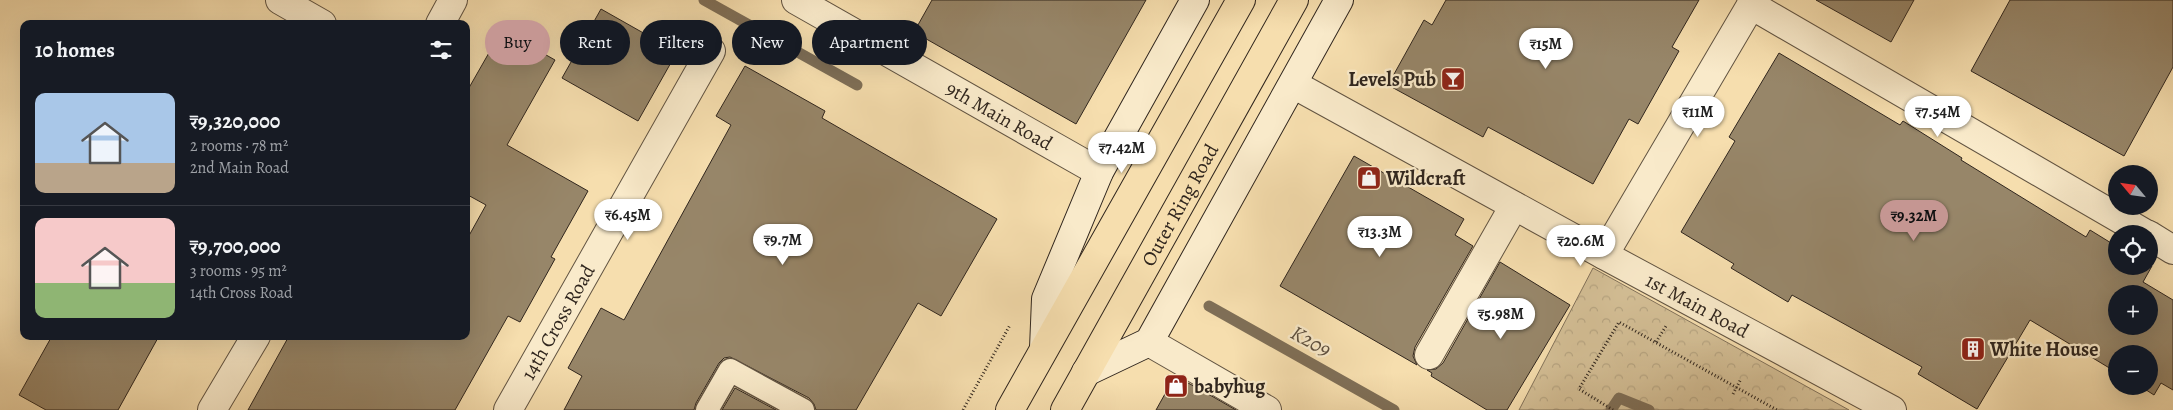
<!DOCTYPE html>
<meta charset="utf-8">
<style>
:root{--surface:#171b24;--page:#242831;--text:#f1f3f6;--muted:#9ea1a6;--line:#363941;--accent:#c59692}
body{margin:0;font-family:Alegreya,serif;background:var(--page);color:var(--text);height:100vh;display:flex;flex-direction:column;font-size:19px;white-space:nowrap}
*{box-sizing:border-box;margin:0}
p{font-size:16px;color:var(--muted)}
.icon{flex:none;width:28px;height:28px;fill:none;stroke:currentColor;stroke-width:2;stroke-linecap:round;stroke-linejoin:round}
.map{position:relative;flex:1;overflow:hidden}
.drawer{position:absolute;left:20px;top:20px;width:450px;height:320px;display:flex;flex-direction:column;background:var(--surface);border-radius:10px;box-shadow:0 5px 20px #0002}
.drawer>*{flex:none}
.banner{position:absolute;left:485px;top:20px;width:475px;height:45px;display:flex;gap:10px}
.needle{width:32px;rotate:299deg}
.controls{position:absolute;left:2108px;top:165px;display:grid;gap:10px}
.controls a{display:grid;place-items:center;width:50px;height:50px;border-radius:50%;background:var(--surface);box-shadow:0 5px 20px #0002;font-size:25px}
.price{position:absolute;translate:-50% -42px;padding:0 11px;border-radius:18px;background:#fff;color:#222;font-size:16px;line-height:32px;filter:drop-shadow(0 1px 2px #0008)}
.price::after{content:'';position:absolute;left:50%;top:30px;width:15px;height:11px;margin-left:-8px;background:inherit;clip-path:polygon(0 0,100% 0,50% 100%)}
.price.on{background:var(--accent);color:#111}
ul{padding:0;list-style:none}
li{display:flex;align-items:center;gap:15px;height:125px;padding:0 15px}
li+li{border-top:1px solid var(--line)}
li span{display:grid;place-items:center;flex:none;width:140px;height:100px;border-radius:10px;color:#555}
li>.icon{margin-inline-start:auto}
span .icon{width:60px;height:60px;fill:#fffc;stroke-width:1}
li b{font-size:21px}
h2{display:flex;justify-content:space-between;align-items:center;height:60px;padding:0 15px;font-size:21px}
.chip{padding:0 18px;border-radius:22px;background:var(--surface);box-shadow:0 5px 20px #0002;font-size:18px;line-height:45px}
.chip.on{background:var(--accent);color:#111}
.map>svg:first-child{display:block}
.forest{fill:url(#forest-crowns);stroke:#82725a}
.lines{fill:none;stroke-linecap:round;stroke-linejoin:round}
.stream{stroke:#7f6f57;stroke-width:11}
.building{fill:#978669;stroke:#30261e;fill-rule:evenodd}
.lane-casing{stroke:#625442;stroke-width:25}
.street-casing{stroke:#625442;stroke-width:30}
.secondary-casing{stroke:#30261e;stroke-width:30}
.highway-casing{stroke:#30261e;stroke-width:30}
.path{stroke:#30261e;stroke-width:3;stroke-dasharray:1 2.5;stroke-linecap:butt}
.lane{stroke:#f9eaca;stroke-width:22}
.street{stroke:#f9eaca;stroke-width:28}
.secondary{stroke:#f9eaca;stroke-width:28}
.highway{stroke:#f6deae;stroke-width:28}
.labels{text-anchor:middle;stroke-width:4.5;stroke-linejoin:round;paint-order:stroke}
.poi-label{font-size:20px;font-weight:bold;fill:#30261e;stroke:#f9eaca;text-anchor:start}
.street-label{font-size:20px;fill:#30261e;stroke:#f9eaca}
.water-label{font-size:21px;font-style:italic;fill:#5e503f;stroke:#f9eaca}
</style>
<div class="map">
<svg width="2173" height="410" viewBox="0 0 2173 410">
<defs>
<pattern id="forest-crowns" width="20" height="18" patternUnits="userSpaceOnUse" patternTransform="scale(1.25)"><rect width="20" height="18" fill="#d4bf96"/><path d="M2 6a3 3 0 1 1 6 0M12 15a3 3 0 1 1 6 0" fill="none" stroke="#b6a481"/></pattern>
</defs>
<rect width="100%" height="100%" fill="#f6deae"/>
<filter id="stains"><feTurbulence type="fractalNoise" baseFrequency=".004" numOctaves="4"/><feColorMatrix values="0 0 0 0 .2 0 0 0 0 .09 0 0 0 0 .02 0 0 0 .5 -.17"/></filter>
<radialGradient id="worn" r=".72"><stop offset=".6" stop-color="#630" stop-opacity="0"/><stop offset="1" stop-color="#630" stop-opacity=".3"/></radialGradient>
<polygon class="forest" points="1593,268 1849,410 1519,410"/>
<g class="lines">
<g class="stream">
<polyline points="704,0 857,85"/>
<polyline points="1209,306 1394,410"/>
<polyline points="1611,410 1619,398 1649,410"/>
</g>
</g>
<g class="building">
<polygon points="932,0 1146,0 1076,124 914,32"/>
<polygon points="1446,0 1699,0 1672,47 1679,51 1638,124 1629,119 1593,184 1488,127 1483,137 1388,85 1424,20 1432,25"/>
<polygon points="1816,0 1914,0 1891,42"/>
<polygon points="2010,0 2173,0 2173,67 2124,156 1971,71"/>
<polygon points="601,9 677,52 638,121 562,78"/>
<polygon points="502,30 555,60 507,145 588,191 551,257 555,259 520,322 508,316 455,410 248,410 289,336 466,336 466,241 486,205 466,194 466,93"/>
<path d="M1779 53 1900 125 1903 121 1962 158 1961 160 2086 237 2090 230 2116 246V266H2152L2143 282 2173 300V390L2161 383 2154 395 2140 386H2149V354H2116V372L2030 320 1977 409 1918 374 1922 367 1792 295 1788 302 1731 268 1734 264 1681 232 1735 141 1729 137ZM2116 294H2149V326H2116Z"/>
<polygon points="745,66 825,111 822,118 997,219 941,316 918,303 856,410 816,410 814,404 809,398 730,357 724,358 719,363 696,403 694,410 564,410 582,376 568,368 601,308 624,320 731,125 716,116"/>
<polygon points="1354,156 1464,219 1455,235 1473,246 1415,347 1413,356 1417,365 1280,286"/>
<polygon points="1500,262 1570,305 1507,410 1487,410 1431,376 1432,373 1427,370 1436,369 1443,363"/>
<polygon points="52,336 159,336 118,410 46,410 19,395"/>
<polygon points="1175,376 1203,391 1236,410 1156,410"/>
<polygon points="735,388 776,410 722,410"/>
</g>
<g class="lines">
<defs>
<polyline id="lane" points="707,410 730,370 803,410"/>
<g id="street">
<polyline points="280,0 322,24"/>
<path id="s1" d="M796 0 1099 172"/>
<polyline points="1751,5 2146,234"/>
<polyline points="440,24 453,0"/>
<path id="s2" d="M1293 84 1604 255 1892 410"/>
<polyline points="2149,235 2173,250"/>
<polyline points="1604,255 1754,0"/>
<polyline points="1149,342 1267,410"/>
<polyline points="1429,355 1514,206"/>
<polyline points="212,410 256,336"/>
<path id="s3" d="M508 410 711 51"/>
</g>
<g id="secondary">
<polyline points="1044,348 1046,299 1099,172 1195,0"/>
<polyline points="1086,372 1149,342 1339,0"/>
</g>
<g id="highway">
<polyline points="1010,410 1241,0"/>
<path id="s4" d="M1065 410 1294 0"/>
</g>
</defs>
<use href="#lane" class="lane-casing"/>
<use href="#street" class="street-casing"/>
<use href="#secondary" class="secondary-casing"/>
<use href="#highway" class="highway-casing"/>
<g class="path">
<polyline points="1656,342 1666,326"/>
<polyline points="1733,394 1741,379"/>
<polyline points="963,410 1010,325"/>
<polyline points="1613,410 1579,389 1619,322 1777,410"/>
</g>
<use href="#lane" class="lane"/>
<use href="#street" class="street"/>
<use href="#secondary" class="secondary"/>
<use href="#highway" class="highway"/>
</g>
<defs>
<symbol id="bar-square" viewBox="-11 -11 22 22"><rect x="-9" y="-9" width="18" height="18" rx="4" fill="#8f2418" stroke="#f9eaca"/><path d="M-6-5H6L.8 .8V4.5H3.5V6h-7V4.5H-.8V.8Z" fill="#fff"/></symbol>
<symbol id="shop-square" viewBox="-11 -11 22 22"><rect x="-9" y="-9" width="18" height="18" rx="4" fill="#8f2418" stroke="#f9eaca"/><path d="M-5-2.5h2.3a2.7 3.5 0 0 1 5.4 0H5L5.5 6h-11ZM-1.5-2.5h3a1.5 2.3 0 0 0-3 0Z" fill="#fff"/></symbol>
<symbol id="building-square" viewBox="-11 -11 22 22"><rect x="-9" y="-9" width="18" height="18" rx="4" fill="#8f2418" stroke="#f9eaca"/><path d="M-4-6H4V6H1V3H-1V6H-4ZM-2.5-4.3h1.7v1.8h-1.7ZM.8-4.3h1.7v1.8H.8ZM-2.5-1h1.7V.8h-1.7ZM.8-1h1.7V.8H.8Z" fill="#fff"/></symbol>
</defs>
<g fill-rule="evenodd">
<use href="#bar-square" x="1439" y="65" width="28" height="28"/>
<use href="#shop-square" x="1355" y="164" width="28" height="28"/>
<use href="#building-square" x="1959" y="335" width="28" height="28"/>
<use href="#shop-square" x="1162" y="372" width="28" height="28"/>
</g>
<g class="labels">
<g class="poi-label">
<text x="1436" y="86" text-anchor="end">Levels Pub</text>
<text x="1386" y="185">Wildcraft</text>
<text x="1990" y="356">White House</text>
<text x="1194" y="393">babyhug</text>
</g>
<g class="street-label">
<text dy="7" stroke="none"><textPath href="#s1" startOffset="234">9th Main Road</textPath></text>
<text dy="7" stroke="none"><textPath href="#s4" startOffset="235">Outer Ring Road</textPath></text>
<text dy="7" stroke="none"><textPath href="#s2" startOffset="461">1st Main Road</textPath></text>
<text dy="7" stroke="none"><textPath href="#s3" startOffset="101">14th Cross Road</textPath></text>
</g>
<g class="water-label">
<text transform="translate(1311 341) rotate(29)" y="7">K209</text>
</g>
</g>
<rect width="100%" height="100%" filter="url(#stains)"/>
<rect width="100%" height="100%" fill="url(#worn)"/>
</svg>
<div class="controls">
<a><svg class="needle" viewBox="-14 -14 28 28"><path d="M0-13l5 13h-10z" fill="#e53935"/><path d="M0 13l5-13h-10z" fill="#9ea1a6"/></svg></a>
<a><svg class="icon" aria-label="locate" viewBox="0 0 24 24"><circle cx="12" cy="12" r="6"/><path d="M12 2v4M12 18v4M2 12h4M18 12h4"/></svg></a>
<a>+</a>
<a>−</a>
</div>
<b class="price" style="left:1546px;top:70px">₹15M</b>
<b class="price" style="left:1698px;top:138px">₹11M</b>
<b class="price" style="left:1938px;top:138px">₹7.54M</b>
<b class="price" style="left:1122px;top:174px">₹7.42M</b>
<b class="price" style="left:628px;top:241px">₹6.45M</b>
<b class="price on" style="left:1914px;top:242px">₹9.32M</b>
<b class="price" style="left:1380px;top:258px">₹13.3M</b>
<b class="price" style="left:783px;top:266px">₹9.7M</b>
<b class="price" style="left:1581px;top:267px">₹20.6M</b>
<b class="price" style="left:1501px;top:340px">₹5.98M</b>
<div class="banner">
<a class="chip on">Buy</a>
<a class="chip">Rent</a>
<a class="chip">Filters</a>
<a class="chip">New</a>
<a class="chip">Apartment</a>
</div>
<section class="drawer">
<h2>10 homes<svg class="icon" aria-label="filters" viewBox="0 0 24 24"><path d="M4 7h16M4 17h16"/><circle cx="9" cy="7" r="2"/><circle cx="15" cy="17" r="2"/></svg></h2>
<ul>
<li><span style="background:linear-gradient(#a9c7e8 70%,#b9a48a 0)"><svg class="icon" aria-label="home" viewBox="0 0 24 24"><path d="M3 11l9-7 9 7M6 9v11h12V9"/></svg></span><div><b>₹9,320,000</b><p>2 rooms · 78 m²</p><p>2nd Main Road</p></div></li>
<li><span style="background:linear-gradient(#f6c9c9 65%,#8fb573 0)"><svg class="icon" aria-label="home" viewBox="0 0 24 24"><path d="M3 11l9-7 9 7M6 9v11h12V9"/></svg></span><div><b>₹9,700,000</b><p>3 rooms · 95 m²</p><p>14th Cross Road</p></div></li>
</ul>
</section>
</div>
